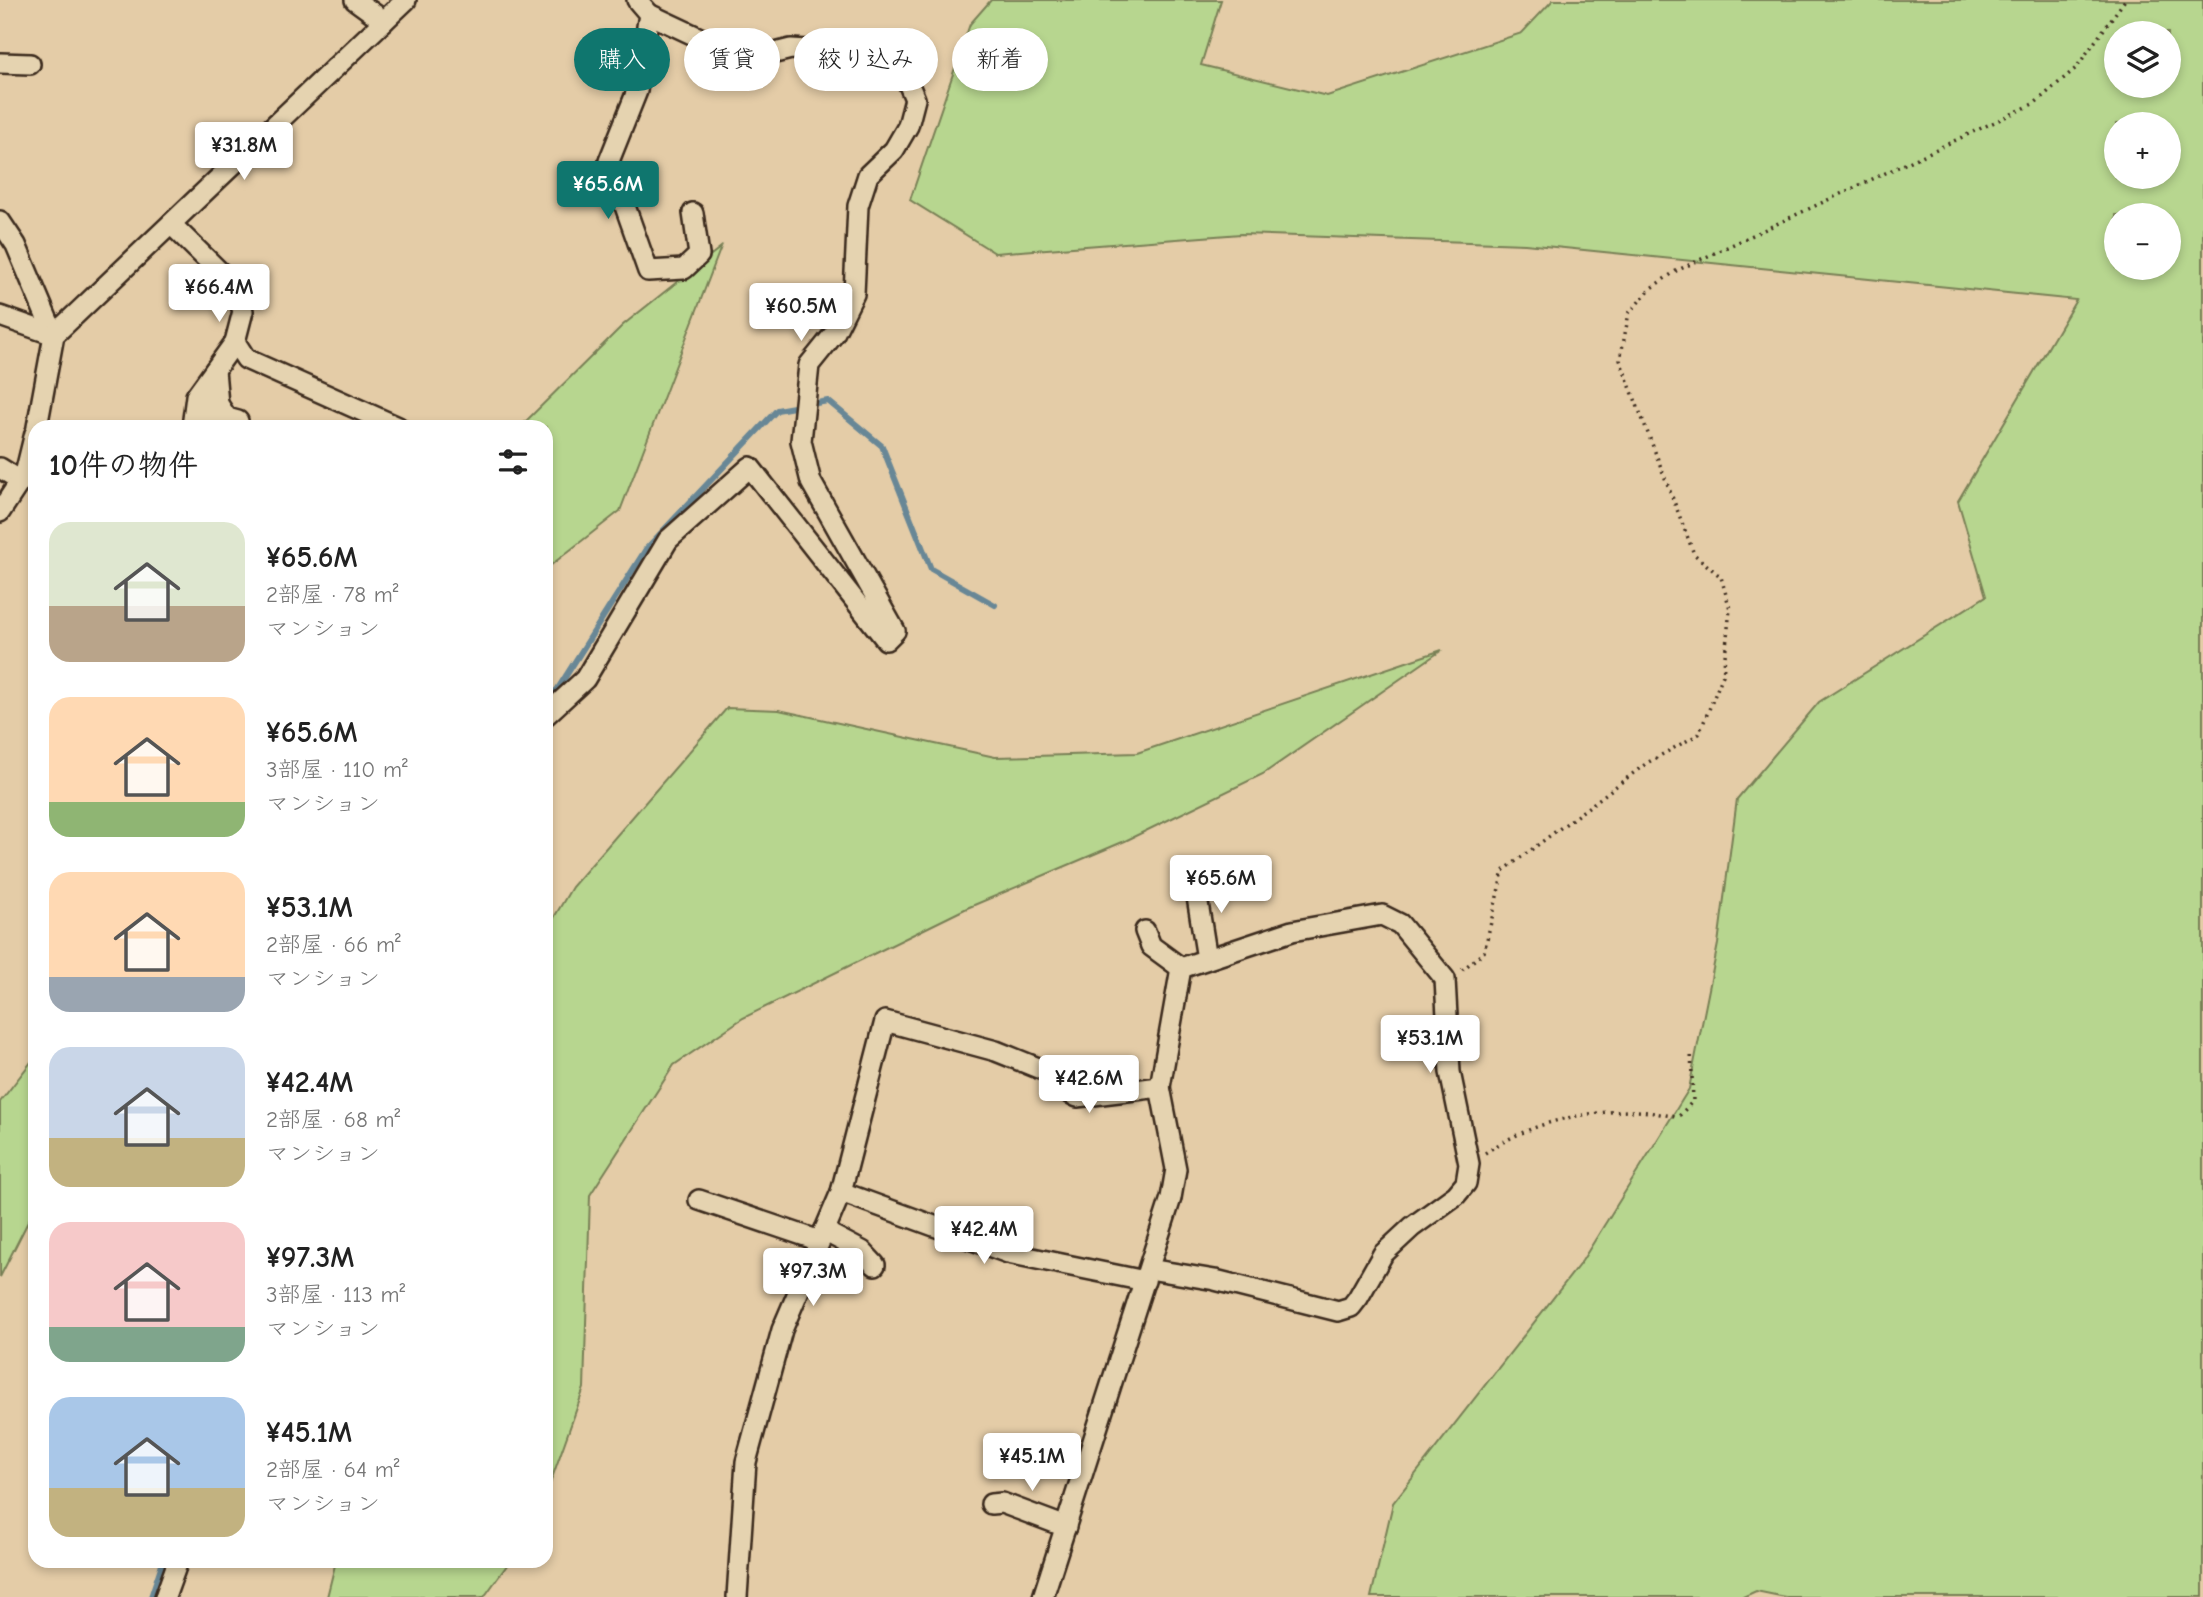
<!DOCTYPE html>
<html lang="ja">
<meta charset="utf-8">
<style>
:root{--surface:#fff;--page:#f2f2f2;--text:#222;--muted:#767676;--accent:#0f766e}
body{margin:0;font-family:"Comic Neue","Klee One",sans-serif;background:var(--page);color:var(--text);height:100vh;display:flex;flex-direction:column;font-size:26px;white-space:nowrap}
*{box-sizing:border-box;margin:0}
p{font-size:23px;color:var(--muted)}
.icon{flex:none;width:38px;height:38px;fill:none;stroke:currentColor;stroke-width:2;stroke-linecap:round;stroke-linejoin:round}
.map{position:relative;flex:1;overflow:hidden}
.drawer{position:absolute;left:28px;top:420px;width:525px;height:1148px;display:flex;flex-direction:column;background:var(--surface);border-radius:21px;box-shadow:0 4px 10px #0003}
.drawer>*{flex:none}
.guide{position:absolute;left:574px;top:28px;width:665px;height:63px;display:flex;gap:14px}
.buttons{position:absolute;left:2104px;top:21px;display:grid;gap:14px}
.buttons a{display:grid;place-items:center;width:77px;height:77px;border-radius:50%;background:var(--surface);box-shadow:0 4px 10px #0003;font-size:35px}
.price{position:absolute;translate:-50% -60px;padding:0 16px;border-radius:7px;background:#fff;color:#222;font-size:23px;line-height:46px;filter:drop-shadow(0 2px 4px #0008)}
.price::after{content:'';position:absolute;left:50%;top:42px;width:21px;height:16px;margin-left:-10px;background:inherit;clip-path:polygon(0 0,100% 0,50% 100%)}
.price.current{background:var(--accent);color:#fff}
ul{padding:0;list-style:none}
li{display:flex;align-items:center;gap:21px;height:175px;padding:0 21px}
li span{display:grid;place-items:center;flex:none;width:196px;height:140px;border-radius:21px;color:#555}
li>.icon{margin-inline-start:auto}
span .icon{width:84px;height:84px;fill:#fffc;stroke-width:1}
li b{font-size:30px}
h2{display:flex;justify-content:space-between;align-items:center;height:84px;padding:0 21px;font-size:30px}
.tag{padding:0 24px;border-radius:32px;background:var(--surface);box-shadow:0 4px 10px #0003;font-size:24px;line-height:63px}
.tag.current{background:var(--accent);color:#fff}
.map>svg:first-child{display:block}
.green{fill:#b7d68f;stroke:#798056;stroke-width:2;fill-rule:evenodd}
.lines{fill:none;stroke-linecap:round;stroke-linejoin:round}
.stream{stroke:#688796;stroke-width:6}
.minor-casing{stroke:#3b2a1e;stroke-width:24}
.path{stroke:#3b2a1e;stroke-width:3.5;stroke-dasharray:2 5;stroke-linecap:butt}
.minor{stroke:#e5d3b0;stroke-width:19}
</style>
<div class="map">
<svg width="2203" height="1597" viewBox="0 0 2203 1597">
<rect width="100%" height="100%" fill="#e4cca7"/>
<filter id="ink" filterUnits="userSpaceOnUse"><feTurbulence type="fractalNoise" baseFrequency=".0143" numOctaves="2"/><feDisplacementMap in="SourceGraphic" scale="14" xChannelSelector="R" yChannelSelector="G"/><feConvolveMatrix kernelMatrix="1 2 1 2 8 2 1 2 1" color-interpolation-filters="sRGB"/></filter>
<g filter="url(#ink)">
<g class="green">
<path d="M991 0H1221L1201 65 1327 96 1522 33 1553 0H2203V1597H1785L1756 1591 1743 1597H1371L1393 1503 1582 1261 1689 1089 1718 944 1737 799 1819 702 1986 596 1958 501 2076 300 1525 244 1241 234 995 253 910 200 970 24ZM2168 33V86H2116V33ZM2168 124V177H2116V124ZM2116 215H2168V268H2116Z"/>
<polygon points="721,247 620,511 546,569 546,427 520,427 623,325"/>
<polygon points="1442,650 1263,774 1125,841 967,908 743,1018 674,1065 590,1195 584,1388 546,1495 546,931 572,887 727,708 779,710 995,757 1137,753"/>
<polygon points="35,1057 35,1208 0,1277 0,1102"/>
<polygon points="336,1561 510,1561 484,1597 327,1597"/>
</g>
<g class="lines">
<g class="stream">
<polyline points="546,697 557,690 646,549 777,410 828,401 882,446 931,569 995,605"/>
<polyline points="151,1597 163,1561"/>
</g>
<defs>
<g id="minor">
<polyline points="355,0 384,21"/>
<polyline points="637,0 649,14 637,91 609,161 648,271 684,269 699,255 693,213"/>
<polyline points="0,63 30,64"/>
<polyline points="0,221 16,245 54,335"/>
<polyline points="171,224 234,286 243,311 235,342 196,396 192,427"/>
<polyline points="0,316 54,335"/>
<polyline points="235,342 246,359 398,427"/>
<polyline points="215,370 218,404 227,418 238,421"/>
<polyline points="206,386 209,427"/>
<polyline points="37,427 54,335 406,0"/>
<polyline points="0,468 21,481"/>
<polyline points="0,512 25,474 35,433"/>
<polyline points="546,715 585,679 668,540 750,467 886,640 895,631 811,482 801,441 809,365 834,334 854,294 858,206 868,175 894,150 908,126 915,99 906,78 859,53 791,49 747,60 649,14"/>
<polyline points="1194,878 1207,959"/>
<polyline points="1145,931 1151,946 1181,968"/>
<polyline points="841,1192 1008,1253 1145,1281"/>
<polyline points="699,1200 820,1241"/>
<polyline points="824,1231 862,1251 875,1265"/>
<polyline points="1149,1269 1215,1280 1338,1311 1351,1307 1358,1298 1383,1254 1412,1227 1456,1195 1466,1183 1469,1164 1450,1072 1445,979 1400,924 1382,915 1292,931 1181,968 1160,1087"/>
<polyline points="991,1504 1002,1503 1066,1527"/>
<polyline points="165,1597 178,1561"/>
<polyline points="737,1597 746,1462 782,1330 841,1192 885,1021 996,1051 1048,1072 1064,1090 1077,1097 1160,1087 1176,1169 1171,1198 1043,1597"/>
</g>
</defs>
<use href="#minor" class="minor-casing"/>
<g class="path">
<polyline points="1462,970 1484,952 1503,871 1647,763 1699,734 1723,675 1730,609 1721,577 1694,554 1620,360 1629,313 1651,288 1676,271 2035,103 2076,68 2125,0"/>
<path d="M1485 1153C1530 1123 1580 1111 1635 1111 1650 1111 1664 1116 1679 1116L1693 1101 1691 1051"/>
</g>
<use href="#minor" class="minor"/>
</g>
</g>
</svg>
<div class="buttons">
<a><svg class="icon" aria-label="layers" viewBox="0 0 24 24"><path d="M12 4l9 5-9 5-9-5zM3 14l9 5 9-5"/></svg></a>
<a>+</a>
<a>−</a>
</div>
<b class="price" style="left:244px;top:182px">¥31.8M</b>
<b class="price current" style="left:608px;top:221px">¥65.6M</b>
<b class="price" style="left:219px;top:324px">¥66.4M</b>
<b class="price" style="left:801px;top:343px">¥60.5M</b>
<b class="price" style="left:1221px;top:915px">¥65.6M</b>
<b class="price" style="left:1430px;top:1075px">¥53.1M</b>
<b class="price" style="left:1089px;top:1115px">¥42.6M</b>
<b class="price" style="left:984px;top:1266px">¥42.4M</b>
<b class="price" style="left:813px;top:1308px">¥97.3M</b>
<b class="price" style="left:1032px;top:1493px">¥45.1M</b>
<div class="guide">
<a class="tag current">購入</a>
<a class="tag">賃貸</a>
<a class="tag">絞り込み</a>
<a class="tag">新着</a>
</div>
<section class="drawer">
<h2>10件の物件<svg class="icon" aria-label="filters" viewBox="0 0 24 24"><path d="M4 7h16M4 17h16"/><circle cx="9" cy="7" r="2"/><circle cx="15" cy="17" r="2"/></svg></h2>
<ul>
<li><span style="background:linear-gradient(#dfe7d0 60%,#b9a48a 0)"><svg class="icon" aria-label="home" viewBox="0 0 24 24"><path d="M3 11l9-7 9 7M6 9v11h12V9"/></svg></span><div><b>¥65.6M</b><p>2部屋 · 78 m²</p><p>マンション</p></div></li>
<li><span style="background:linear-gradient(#ffd9b3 75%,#8fb573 0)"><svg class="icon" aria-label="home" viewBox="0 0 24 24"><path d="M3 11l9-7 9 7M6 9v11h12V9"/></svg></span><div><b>¥65.6M</b><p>3部屋 · 110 m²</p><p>マンション</p></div></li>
<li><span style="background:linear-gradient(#ffd9b3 75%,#9aa5b1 0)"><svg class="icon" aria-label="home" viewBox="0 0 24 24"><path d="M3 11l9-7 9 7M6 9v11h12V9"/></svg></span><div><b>¥53.1M</b><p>2部屋 · 66 m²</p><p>マンション</p></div></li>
<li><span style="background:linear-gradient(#c9d6e8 65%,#c2b280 0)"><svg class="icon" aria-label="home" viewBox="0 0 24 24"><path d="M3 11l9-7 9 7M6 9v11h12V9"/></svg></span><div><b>¥42.4M</b><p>2部屋 · 68 m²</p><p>マンション</p></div></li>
<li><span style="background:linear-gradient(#f6c9c9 75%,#7fa58c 0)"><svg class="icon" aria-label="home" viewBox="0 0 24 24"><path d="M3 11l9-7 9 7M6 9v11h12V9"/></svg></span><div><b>¥97.3M</b><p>3部屋 · 113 m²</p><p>マンション</p></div></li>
<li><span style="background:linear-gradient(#a9c7e8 65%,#c2b280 0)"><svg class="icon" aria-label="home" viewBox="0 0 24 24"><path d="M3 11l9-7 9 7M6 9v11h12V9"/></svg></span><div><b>¥45.1M</b><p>2部屋 · 64 m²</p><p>マンション</p></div></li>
</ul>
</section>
</div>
